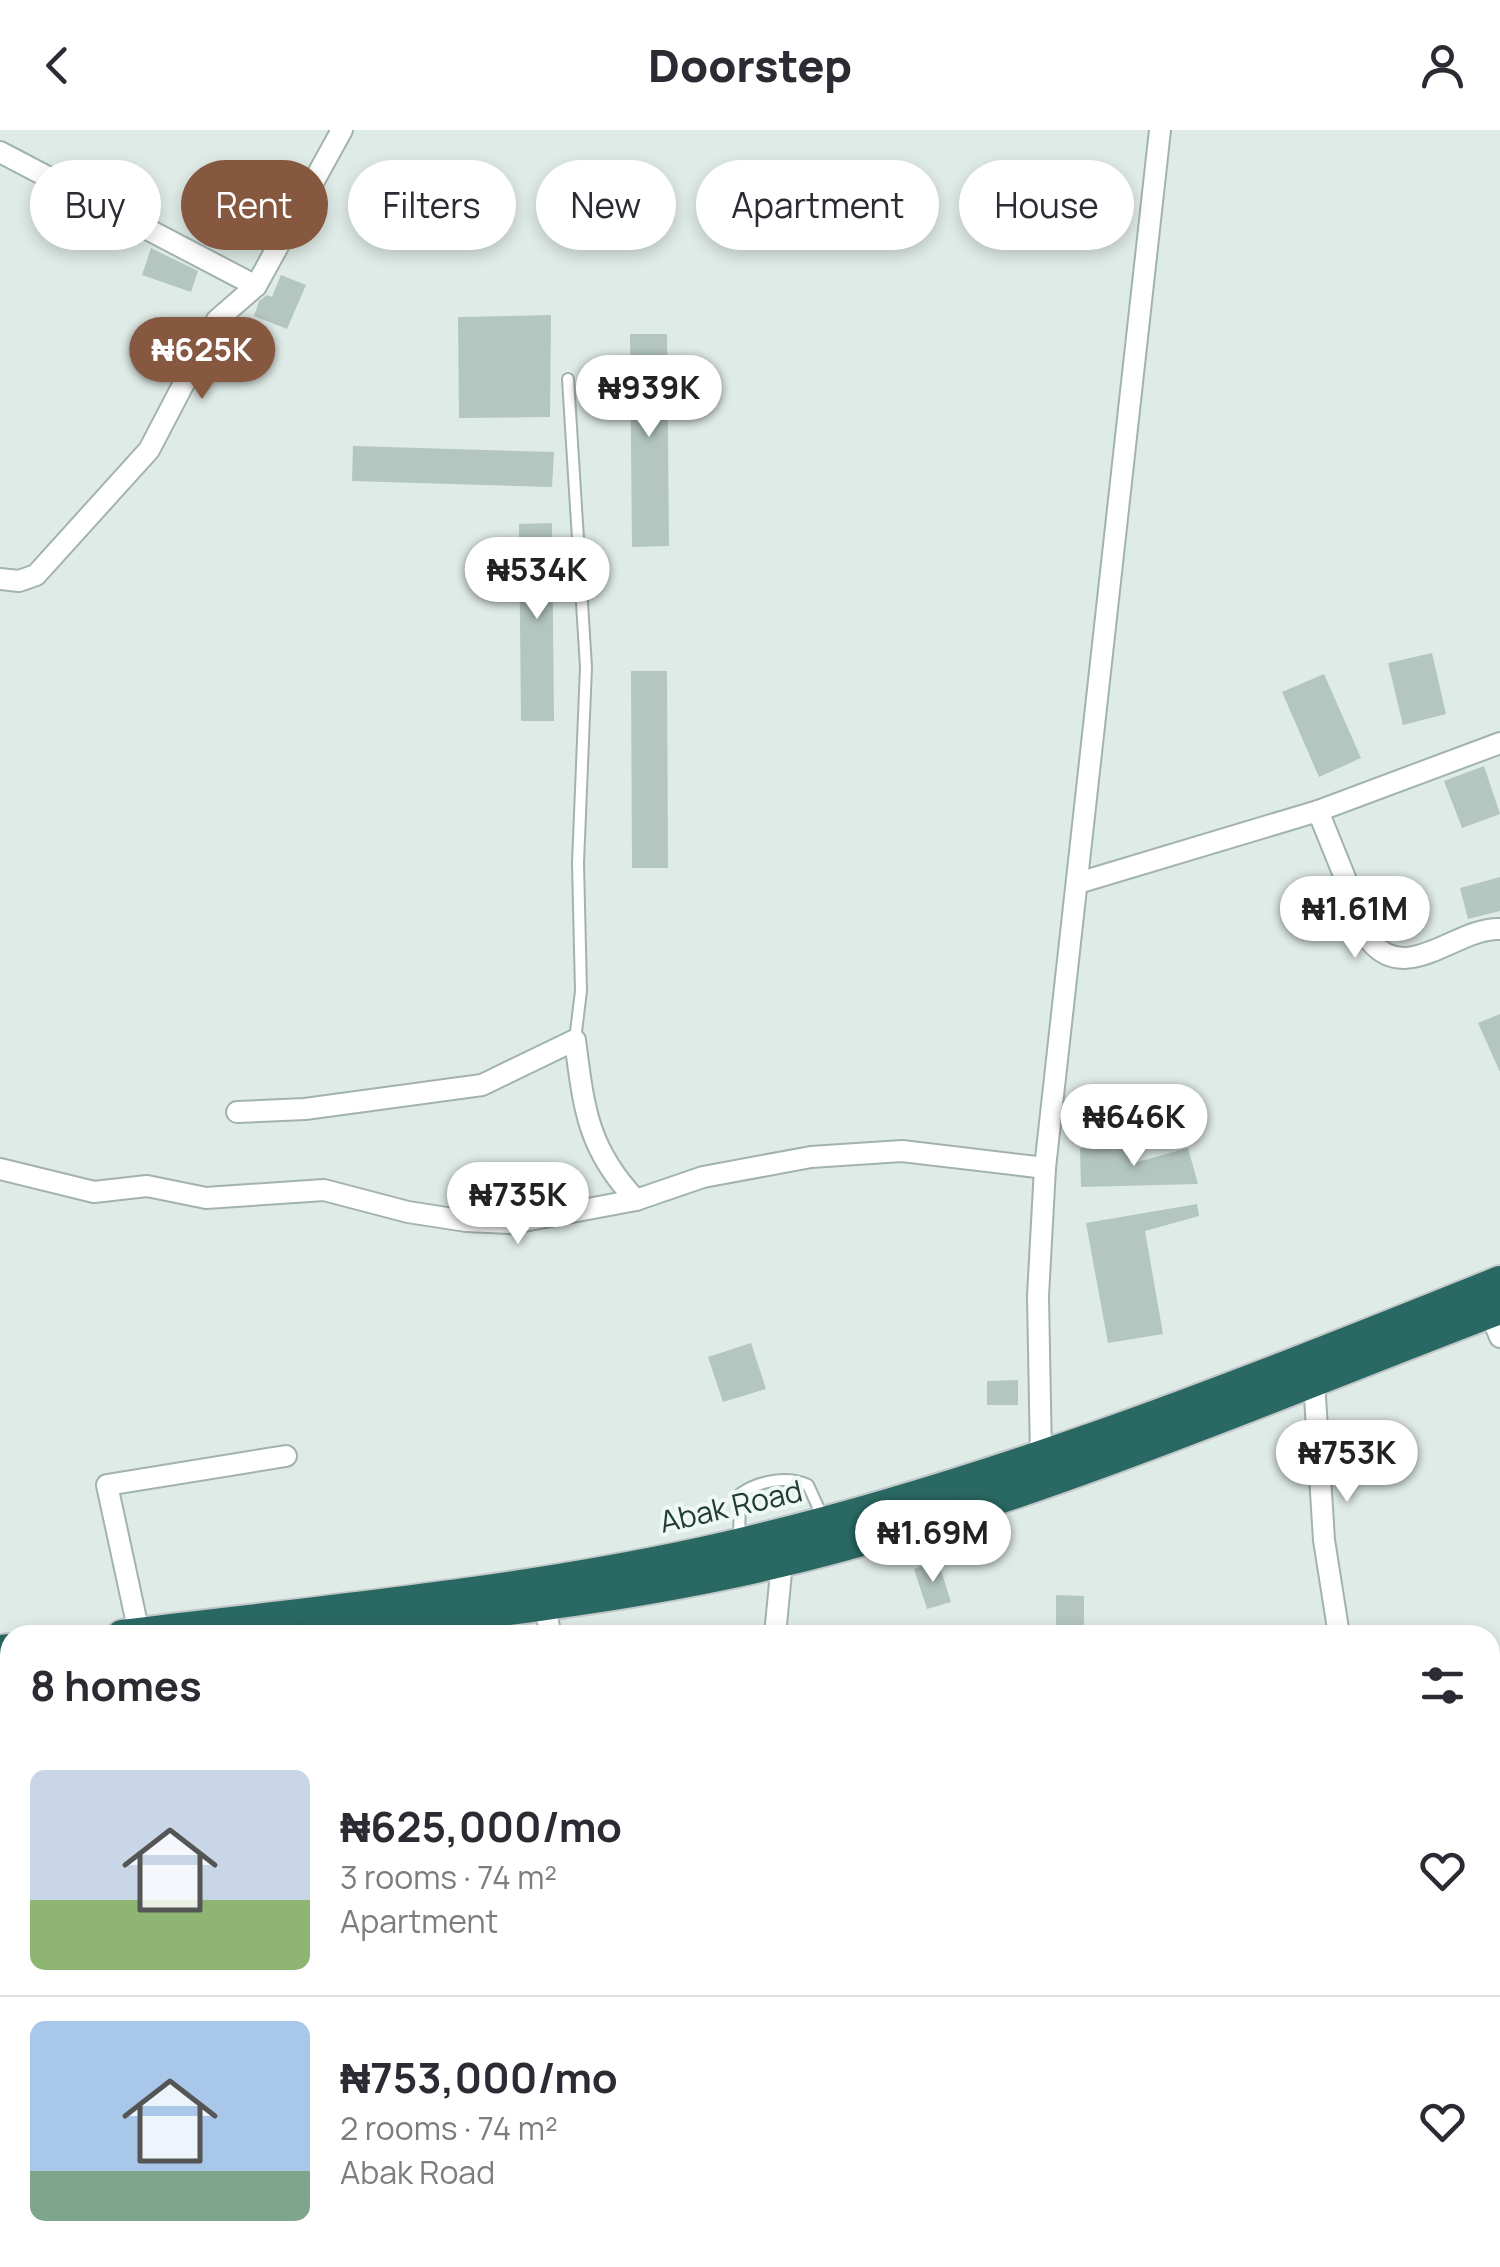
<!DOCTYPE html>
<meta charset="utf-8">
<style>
:root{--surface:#fff;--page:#f7f7f7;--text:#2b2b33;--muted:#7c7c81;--line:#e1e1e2;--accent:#875840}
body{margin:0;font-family:Manrope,sans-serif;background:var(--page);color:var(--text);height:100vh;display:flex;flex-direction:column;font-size:38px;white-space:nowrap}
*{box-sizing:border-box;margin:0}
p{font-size:32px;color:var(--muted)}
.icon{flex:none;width:55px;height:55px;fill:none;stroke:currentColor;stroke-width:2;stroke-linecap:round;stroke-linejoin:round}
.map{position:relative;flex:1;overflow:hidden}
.details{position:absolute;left:0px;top:1495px;width:1500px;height:642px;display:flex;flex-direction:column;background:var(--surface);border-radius:30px 30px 0 0;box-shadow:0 5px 15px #0003}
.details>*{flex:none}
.guide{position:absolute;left:30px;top:30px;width:1440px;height:90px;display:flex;gap:20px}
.price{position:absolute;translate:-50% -85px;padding:0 22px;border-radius:35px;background:#fff;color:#222;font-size:32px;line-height:65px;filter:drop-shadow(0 2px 5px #0008)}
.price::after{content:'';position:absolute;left:50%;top:60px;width:30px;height:22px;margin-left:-15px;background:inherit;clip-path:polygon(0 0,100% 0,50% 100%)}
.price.on{background:var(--accent);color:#fff}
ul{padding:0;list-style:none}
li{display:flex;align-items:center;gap:30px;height:250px;padding:0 30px}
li+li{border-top:2px solid var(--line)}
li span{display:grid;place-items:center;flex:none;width:280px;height:200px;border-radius:15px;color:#555}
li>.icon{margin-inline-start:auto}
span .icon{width:120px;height:120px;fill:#fffc;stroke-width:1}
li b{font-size:42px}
h2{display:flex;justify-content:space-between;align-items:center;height:120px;padding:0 30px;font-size:42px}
.pill{padding:0 35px;border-radius:45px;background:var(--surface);box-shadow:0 5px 15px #0003;font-size:35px;line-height:90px}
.pill.on{background:var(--accent);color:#fff}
header{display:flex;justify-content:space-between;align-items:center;height:130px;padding:0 30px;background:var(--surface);font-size:45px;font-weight:800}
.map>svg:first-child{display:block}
.building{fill:#b4c6c0}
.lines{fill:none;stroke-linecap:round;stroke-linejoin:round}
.lane-casing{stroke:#a2b3af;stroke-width:14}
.street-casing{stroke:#a2b3af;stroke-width:24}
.highway-casing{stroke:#c1c8c7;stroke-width:34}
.lane{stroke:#fff;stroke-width:10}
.street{stroke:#fff;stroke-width:20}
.highway{stroke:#2a6963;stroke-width:30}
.labels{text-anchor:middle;stroke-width:8;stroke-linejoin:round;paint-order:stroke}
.street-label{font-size:30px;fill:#203c37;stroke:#f0f8f4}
</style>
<header><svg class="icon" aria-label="back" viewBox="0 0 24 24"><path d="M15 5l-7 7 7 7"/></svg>Doorstep<svg class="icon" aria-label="person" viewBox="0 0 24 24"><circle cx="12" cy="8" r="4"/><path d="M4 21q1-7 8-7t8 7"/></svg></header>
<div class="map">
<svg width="1500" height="2137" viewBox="0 0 1500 2137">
<rect width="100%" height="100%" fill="#dfebe7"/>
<g class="building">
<polygon points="151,118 198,141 191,162 142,145"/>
<polygon points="281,145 306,155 287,199 254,186 259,171 267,165 272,167"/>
<polygon points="551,185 550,287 459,288 458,187"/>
<polygon points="630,204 667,204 669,416 632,417"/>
<polygon points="353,316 554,322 552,357 352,351"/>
<polygon points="552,393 554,591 521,591 519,394"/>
<polygon points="1432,523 1446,584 1403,595 1388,533"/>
<polygon points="631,541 667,541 668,738 632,738"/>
<polygon points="1324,544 1361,628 1319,647 1282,562"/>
<polygon points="1484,636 1500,684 1462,698 1444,651"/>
<polygon points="1500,747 1500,781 1468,789 1460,758"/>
<polygon points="1500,884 1500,942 1478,893"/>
<polygon points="1130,1017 1130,1034 1188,1018 1198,1054 1081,1057 1080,1018"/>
<polygon points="1197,1074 1199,1086 1145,1101 1163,1204 1108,1213 1086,1093"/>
<polygon points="751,1213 766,1259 723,1272 708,1227"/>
<polygon points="1018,1250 1018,1275 987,1275 987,1251"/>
<polygon points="938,1431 951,1472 927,1479 914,1439"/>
<polygon points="1056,1465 1084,1466 1084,1505 1056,1505"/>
</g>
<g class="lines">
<defs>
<g id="lane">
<polyline points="568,249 586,537 578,733 581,861 575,910"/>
<path d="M739 1411 740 1364C758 1351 788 1345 808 1355L824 1390"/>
</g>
<g id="street">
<polyline points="0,22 256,156"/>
<polyline points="0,449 19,451 36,445 149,320 217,190 256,156 342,0"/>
<path d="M1318 681 1371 812C1408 855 1457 797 1500 799"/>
<polyline points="1078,753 1318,681 1500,613"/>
<path d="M237 982 305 979 482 955 575 910C584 978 587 1018 636 1070"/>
<polyline points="0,1039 94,1062 147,1056 206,1068 324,1060 408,1082 466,1091 513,1093 636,1070 703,1047 811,1027 902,1021 1045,1038"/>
<polyline points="1490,1183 1500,1207"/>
<polyline points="1314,1251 1324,1410 1339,1505"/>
<polyline points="1041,1326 1038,1166 1045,1038 1160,0"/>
<polyline points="544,1475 551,1505"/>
<polyline points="139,1503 107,1355 286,1326"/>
<polyline points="775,1505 782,1432"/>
<polyline points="1490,1608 1500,1593"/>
<polyline points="1490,1805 1500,1829"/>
<polyline points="0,1846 10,1838"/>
<polyline points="1490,2002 1500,1993"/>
<polyline points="398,2128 399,2137"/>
<polyline points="1366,2128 1371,2137"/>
<polyline points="588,2137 751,2128"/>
</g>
<g id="highway">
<path d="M122 1505C315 1481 508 1464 698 1423 975 1362 1238 1256 1500 1151"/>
<path d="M311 1505C468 1485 627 1469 781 1432 1028 1373 1263 1269 1500 1179"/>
<polyline points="0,1520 10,1519"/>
<polyline points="0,1543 10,1542"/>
</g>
</defs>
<use href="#lane" class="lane-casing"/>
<use href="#street" class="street-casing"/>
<use href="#highway" class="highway-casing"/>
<use href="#lane" class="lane"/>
<use href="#street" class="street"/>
<use href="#highway" class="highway"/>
</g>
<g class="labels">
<g class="street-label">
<text transform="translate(731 1377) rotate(-13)" y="10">Abak Road</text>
</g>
</g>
</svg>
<b class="price on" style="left:202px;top:272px">₦625K</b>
<b class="price" style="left:649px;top:310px">₦939K</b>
<b class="price" style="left:537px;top:492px">₦534K</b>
<b class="price" style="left:1355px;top:831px">₦1.61M</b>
<b class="price" style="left:1134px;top:1039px">₦646K</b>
<b class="price" style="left:518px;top:1117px">₦735K</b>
<b class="price" style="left:1347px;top:1375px">₦753K</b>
<b class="price" style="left:933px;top:1455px">₦1.69M</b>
<div class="guide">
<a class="pill">Buy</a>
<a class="pill on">Rent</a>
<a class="pill">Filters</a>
<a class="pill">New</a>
<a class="pill">Apartment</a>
<a class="pill">House</a>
</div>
<section class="details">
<h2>8 homes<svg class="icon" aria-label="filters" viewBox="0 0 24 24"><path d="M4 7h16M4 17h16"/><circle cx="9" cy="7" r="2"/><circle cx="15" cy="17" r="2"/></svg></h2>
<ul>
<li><span style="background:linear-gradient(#c9d6e8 65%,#8fb573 0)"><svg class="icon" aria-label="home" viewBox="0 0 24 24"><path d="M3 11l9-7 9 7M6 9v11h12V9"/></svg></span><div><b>₦625,000/mo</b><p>3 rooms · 74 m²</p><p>Apartment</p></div><svg class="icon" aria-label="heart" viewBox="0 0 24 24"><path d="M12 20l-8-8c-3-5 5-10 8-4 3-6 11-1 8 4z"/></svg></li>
<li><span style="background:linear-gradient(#a9c7e8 75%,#7fa58c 0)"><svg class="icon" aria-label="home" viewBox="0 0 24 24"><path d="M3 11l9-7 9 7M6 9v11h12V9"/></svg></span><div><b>₦753,000/mo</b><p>2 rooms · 74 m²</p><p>Abak Road</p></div><svg class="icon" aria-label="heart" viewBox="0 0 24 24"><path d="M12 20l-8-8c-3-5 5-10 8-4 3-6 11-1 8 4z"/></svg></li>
</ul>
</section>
</div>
